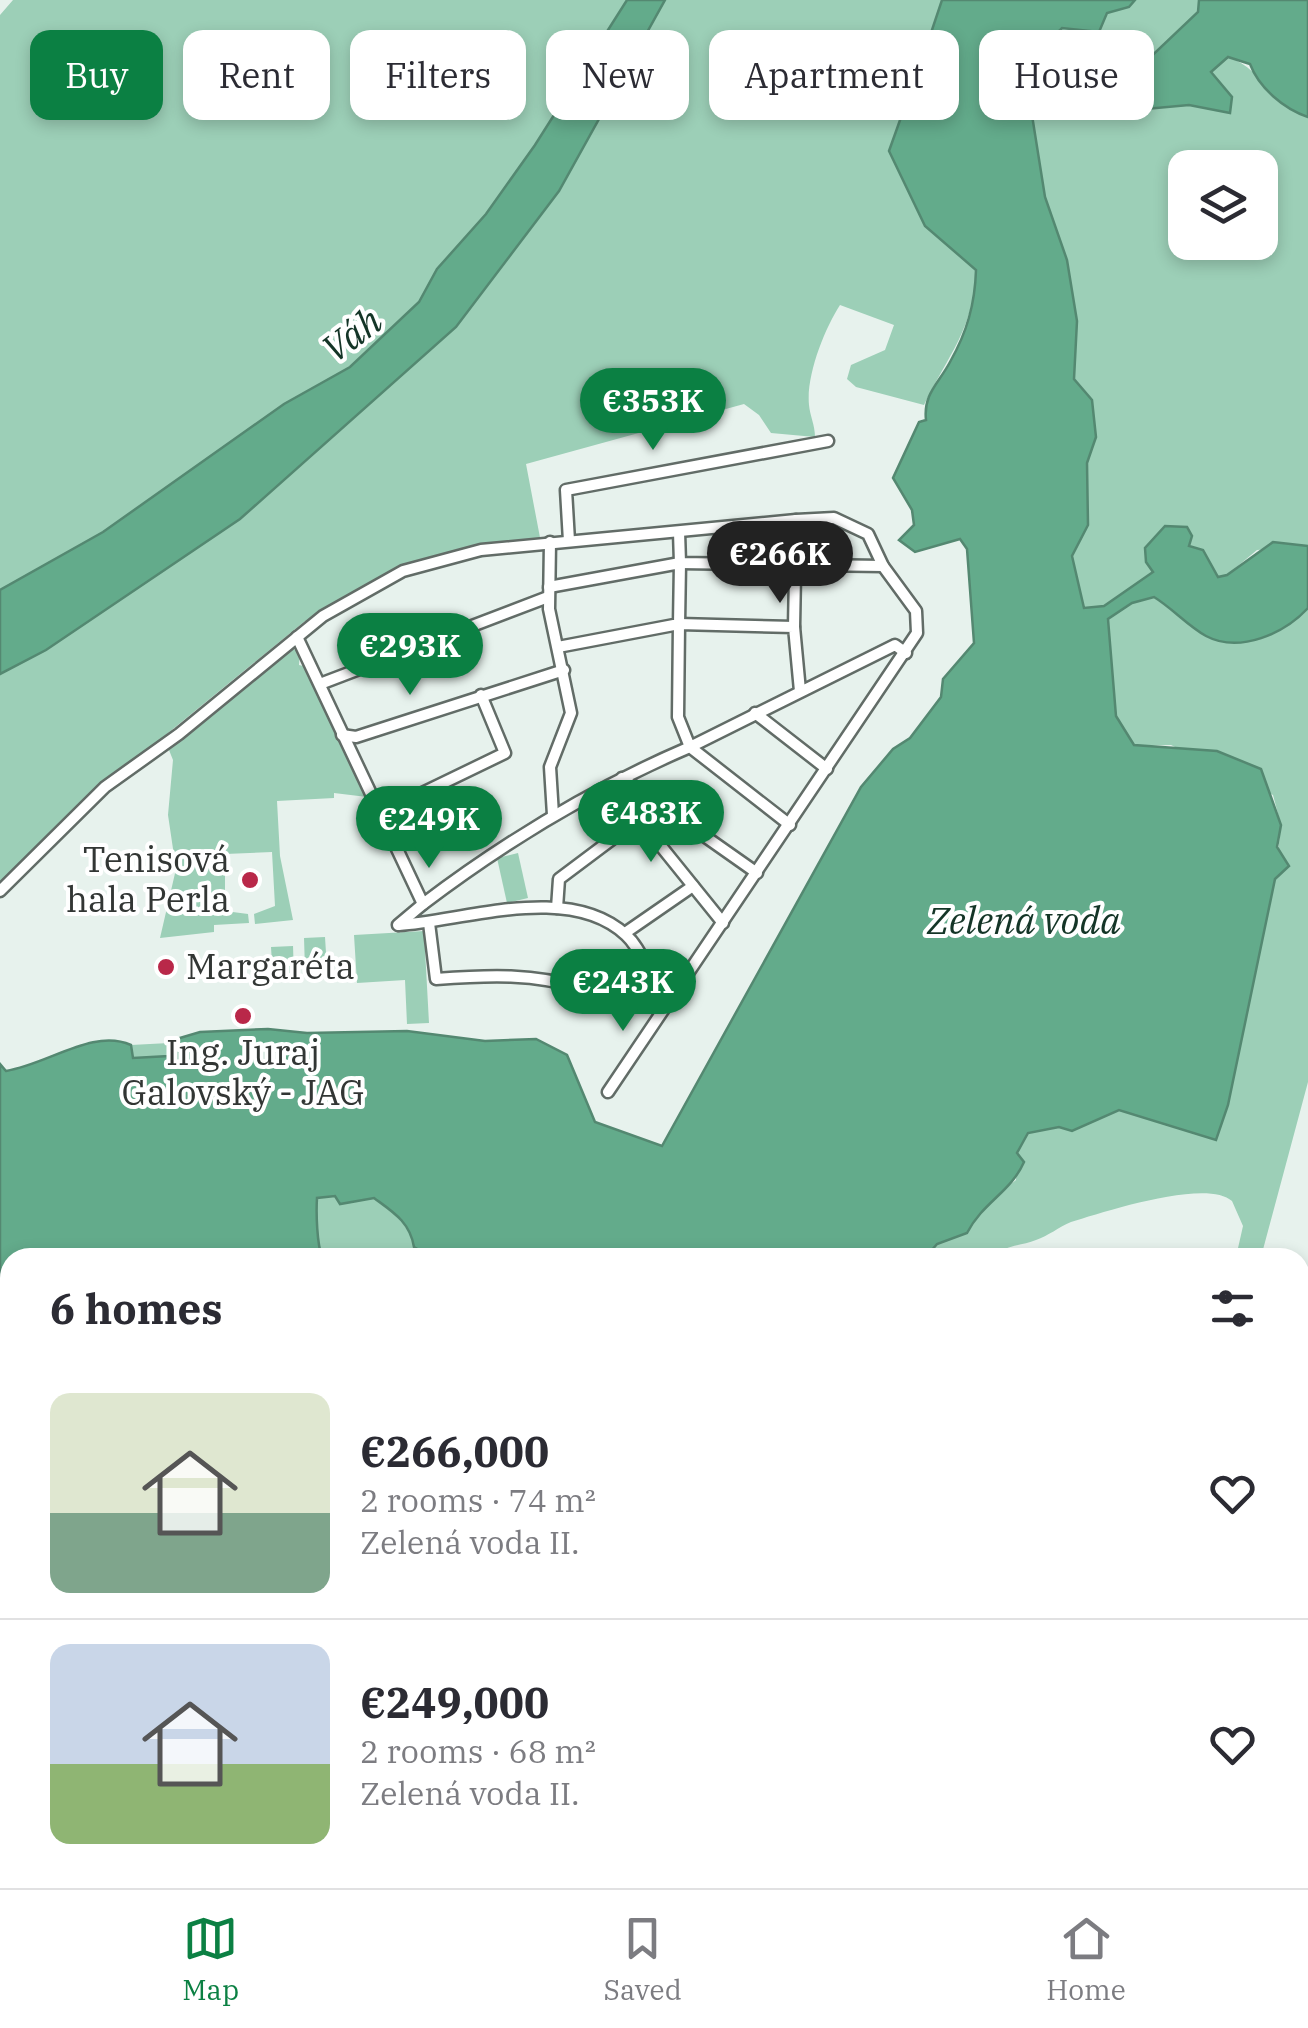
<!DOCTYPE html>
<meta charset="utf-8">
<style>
:root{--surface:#fff;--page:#f2f2f3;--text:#2b2b33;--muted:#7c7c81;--line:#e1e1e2;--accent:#0b8043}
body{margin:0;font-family:"IBM Plex Serif",serif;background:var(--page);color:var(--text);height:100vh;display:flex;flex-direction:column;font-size:38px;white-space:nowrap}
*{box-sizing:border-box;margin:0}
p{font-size:32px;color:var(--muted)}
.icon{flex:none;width:55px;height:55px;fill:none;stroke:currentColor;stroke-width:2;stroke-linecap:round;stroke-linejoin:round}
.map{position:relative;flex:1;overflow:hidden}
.panel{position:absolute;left:0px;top:1248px;width:1310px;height:642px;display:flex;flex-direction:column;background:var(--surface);border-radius:30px 30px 0 0;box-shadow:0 5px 15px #0003}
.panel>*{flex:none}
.banner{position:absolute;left:30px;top:30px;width:1250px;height:90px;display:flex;gap:20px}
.fabs{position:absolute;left:1168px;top:150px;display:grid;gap:20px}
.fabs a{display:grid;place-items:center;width:110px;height:110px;border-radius:20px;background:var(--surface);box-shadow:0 5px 15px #0003;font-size:50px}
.price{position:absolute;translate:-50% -85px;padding:0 22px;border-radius:35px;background:var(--accent);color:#fff;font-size:32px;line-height:65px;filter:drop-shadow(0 2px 5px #0008)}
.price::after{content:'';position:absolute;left:50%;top:60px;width:30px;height:22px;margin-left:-15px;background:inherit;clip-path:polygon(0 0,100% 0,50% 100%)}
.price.current{background:#222;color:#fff}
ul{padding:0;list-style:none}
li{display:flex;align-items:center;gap:30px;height:250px;padding:0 50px}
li+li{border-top:2px solid var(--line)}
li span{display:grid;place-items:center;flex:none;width:280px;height:200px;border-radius:20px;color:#555}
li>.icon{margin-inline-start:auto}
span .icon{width:120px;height:120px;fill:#fffc;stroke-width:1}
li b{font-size:42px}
h2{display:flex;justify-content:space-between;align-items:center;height:120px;padding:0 50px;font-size:42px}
.chip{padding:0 35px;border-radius:20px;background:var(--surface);box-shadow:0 5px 15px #0003;font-size:35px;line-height:90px}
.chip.current{background:var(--accent);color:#fff}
.tabs{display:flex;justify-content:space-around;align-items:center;height:140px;border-top:2px solid var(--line);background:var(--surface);font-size:28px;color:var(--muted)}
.tabs a{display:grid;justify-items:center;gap:5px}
.tabs .current{color:var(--accent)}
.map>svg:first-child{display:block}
.green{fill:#9ccfb7;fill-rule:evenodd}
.water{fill:#63ab8b;stroke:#548871;stroke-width:2.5}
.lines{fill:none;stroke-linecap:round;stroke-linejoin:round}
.stream{stroke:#548871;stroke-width:2.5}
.minor-casing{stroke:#626c67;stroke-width:15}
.secondary-casing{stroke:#626c67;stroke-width:19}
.motorway-casing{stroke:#626c67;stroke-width:22}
.minor{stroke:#fff;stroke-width:10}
.secondary{stroke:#fff;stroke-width:14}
.motorway{stroke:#fff;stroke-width:18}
.poi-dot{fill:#b92849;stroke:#fff;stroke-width:4}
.labels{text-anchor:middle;stroke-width:8;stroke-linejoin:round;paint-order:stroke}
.poi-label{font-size:35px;fill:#323634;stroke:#fff;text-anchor:end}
.water-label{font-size:38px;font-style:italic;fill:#143527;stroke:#fff}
</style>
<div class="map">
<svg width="1308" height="1888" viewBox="0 0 1308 1888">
<rect width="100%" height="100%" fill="#e7f2ed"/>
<g class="green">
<polygon points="13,0 627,0 535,145 486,214 437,269 419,302 350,367 284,404 103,532 0,590 0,15"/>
<path d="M665 0H942L930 36 903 77 904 109 889 151 925 226 976 270C974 329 948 355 924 405L856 387 847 379 851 365 885 350 894 325 840 305C825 328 806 375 809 405 810 416 815 425 815 437L771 433 759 415 744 404 526 464 542 548 424 566 363 597 301 638 305 621 124 769 0 886V674L46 650 240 519 559 191Z"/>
<path d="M1135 0H1199L1198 12 1120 86 1124 111 1189 105 1230 112 1232 97 1211 72 1228 57C1263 69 1273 106 1308 117V546L1257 550 1227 575 1217 577 1203 550 1154 572 1104 606 1084 609 1072 556 1088 525 1087 463 1095 437 1092 400 1074 379 1077 321 1067 260 1045 197 1031 109 1047 74 1031 58 1062 28 1099 32 1107 13 1129 7ZM1185 168H1260V242H1185Z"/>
<path d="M1154 597 1207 637 1308 608V1082L1261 1257H1236L1243 1226 1232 1201C1207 1178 1103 1212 1071 1222 1059 1227 1048 1236 1036 1240 1021 1246 1004 1245 994 1257L926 1258 937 1244 967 1233 979 1210 1016 1180 1017 1153 1028 1133 1060 1127 1072 1131 1119 1110 1216 1139 1275 879 1281 825 1273 795 1171 745 1134 746 1116 716 1108 619 1132 603Z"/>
<polygon points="292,649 300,651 299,665 308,667 367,797 334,793 334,798 277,801 280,856 293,920 255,924 254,914 275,906 272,852 225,854 225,911 248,914 249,923 214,925 214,932 160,938 176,869 168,815 173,760 167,745"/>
<polygon points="518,853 528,898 507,903 497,858"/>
<polygon points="424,931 429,1023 407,1024 405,980 357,983 354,935"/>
<polygon points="325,937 327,969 305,970 304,938"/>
<polygon points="293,946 294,977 273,978 271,947"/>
<polygon points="169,1043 170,1056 132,1058 131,1045"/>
<path d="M335 1196 340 1204 374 1198 395 1211 423 1253 431 1257H322C317 1243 316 1214 317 1198Z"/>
<polygon points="0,1596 10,1597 10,1876 0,1875"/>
<polygon points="39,1880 178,1880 177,1888 89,1888"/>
<polygon points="189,1880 581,1880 569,1888 188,1888"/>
<polygon points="622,1880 1185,1880 1192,1888 595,1888"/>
</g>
<g class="water">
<polygon points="627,0 665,0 559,191 456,327 240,519 46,650 0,674 0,590 103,532 284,404 350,367 419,302 437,269 486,214 535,145"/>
<path d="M942 0H1135L1129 7 1107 13 1099 32 1062 28 1031 58 1047 74 1031 109 1045 197 1067 260 1077 321 1074 379 1092 400 1096 437 1087 463 1088 525 1072 556 1084 608 1104 606 1153 572 1146 562 1145 548 1165 526 1187 527 1192 536 1189 546 1203 550 1218 577 1227 575 1273 542 1308 546V608C1285 633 1240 654 1206 636 1188 626 1172 608 1154 597L1132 603 1108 619 1116 716 1134 745 1217 751 1261 769 1281 825 1277 847 1289 866 1275 879 1228 1105 1216 1140 1119 1110 1072 1131 1059 1127 1028 1133 1017 1153 1024 1162C1011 1192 983 1202 967 1233L937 1244 926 1257H431L414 1247C410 1222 393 1212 374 1198L340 1204 335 1196 317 1198C316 1214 317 1244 322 1257L10 1258V1375L0 1377V1064L6 1071C49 1064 93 1028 131 1045L133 1058 169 1056 173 1040 200 1032 268 1029 307 1033 407 1031 485 1041 536 1039 567 1055 595 1122 662 1146 861 787 893 749 910 738 941 697 943 679 974 643 967 549 960 539 915 552 899 540 914 525 912 510 893 478 919 422 926 420C923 394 939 383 950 362 967 332 975 304 976 270L925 226 889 151 904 109 903 77 930 36Z"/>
<path d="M1199 0H1308V117C1284 109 1259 88 1250 64L1228 57 1211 72 1232 97 1230 113 1189 105 1124 111 1113 102 1120 86 1198 12Z"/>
</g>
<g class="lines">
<g class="stream">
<polyline points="1300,1769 1308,1768"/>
<polyline points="816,1888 873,1880"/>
</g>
<defs>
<g id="minor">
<polyline points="679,532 680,563 883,566"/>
<polyline points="569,541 566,490 828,441"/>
<polyline points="550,542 549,609 571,713 550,767 553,815"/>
<polyline points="549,587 680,563 679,624 558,647"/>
<polyline points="794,627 796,520"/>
<polyline points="297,637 423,904 398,925"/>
<polyline points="320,684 548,597"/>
<polyline points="800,691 794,627 679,624 678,717 690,747 895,645 906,653"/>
<polyline points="755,713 827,769"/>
<polyline points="342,735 356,737 564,670"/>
<polyline points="622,778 757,873"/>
<polyline points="646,799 639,819 723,923"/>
<polyline points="381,813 505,753 481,695"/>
<polyline points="0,891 105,787 179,734 323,616 403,571 481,550 796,520 834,518 868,534 883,566 916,611 917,633 608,1092"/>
<path d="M423 904C506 841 594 788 690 747L790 825"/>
<polyline points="557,908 559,879 639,819"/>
<path d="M429 923 436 979C489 975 533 973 585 989"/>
<path d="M399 925C464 921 569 882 626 935 645 952 649 984 671 998"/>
<polyline points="625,933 693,886"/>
</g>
<polyline id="secondary" points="0,1886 13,1888"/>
<g id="motorway">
<polyline points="1300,1425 1308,1414"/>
<polyline points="1300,1451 1308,1440"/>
<polyline points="1162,1880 1167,1888"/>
<polyline points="936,1888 950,1880"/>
<polyline points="977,1888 982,1880"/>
<polyline points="1001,1888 1006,1880"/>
</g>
</defs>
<use href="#minor" class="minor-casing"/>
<use href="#secondary" class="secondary-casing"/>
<use href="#motorway" class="motorway-casing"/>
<use href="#minor" class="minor"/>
<use href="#secondary" class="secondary"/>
<use href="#motorway" class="motorway"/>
</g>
<g class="poi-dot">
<circle cx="250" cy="880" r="10"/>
<circle cx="166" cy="967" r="10"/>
<circle cx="243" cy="1016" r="10"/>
</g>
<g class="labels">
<g class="poi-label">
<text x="230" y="872">Tenisová<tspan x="230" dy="40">hala Perla</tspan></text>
<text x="186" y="979" text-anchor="start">Margaréta</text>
<text x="243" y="1065" text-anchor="middle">Ing. Juraj<tspan x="243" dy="40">Galovský - JAG</tspan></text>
</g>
<g class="water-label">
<text transform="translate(352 335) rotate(-37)" y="13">Váh</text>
<text x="1024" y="934">Zelená voda</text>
</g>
</g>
</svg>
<div class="fabs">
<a><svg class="icon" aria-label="layers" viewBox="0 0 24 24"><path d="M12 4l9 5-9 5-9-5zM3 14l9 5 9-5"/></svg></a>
</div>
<b class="price" style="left:653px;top:453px">€353K</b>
<b class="price current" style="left:780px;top:606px">€266K</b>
<b class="price" style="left:410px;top:698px">€293K</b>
<b class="price" style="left:651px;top:865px">€483K</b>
<b class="price" style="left:429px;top:871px">€249K</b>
<b class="price" style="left:623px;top:1034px">€243K</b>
<div class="banner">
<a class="chip current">Buy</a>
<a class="chip">Rent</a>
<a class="chip">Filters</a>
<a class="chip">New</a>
<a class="chip">Apartment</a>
<a class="chip">House</a>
</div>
<section class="panel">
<h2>6 homes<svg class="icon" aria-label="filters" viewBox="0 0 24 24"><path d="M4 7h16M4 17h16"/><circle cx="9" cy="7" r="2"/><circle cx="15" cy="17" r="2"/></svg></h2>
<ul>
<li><span style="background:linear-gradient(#dfe7d0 60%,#7fa58c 0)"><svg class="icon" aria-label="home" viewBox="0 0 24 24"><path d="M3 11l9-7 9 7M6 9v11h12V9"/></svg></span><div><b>€266,000</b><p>2 rooms · 74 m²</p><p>Zelená voda II.</p></div><svg class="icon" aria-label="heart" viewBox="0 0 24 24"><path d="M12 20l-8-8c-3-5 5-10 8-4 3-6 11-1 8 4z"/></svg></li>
<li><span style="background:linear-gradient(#c9d6e8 60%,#8fb573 0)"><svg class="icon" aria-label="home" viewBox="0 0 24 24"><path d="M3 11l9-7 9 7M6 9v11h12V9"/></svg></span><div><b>€249,000</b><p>2 rooms · 68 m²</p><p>Zelená voda II.</p></div><svg class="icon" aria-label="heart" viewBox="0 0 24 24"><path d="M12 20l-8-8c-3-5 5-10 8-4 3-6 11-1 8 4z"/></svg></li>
</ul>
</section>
</div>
<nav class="tabs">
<a class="current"><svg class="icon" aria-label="map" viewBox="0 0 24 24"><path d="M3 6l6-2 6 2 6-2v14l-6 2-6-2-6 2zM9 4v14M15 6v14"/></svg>Map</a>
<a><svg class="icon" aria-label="saved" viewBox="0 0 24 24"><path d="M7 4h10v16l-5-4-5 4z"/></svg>Saved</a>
<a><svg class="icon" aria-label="home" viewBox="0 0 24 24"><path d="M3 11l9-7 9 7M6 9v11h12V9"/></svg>Home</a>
</nav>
